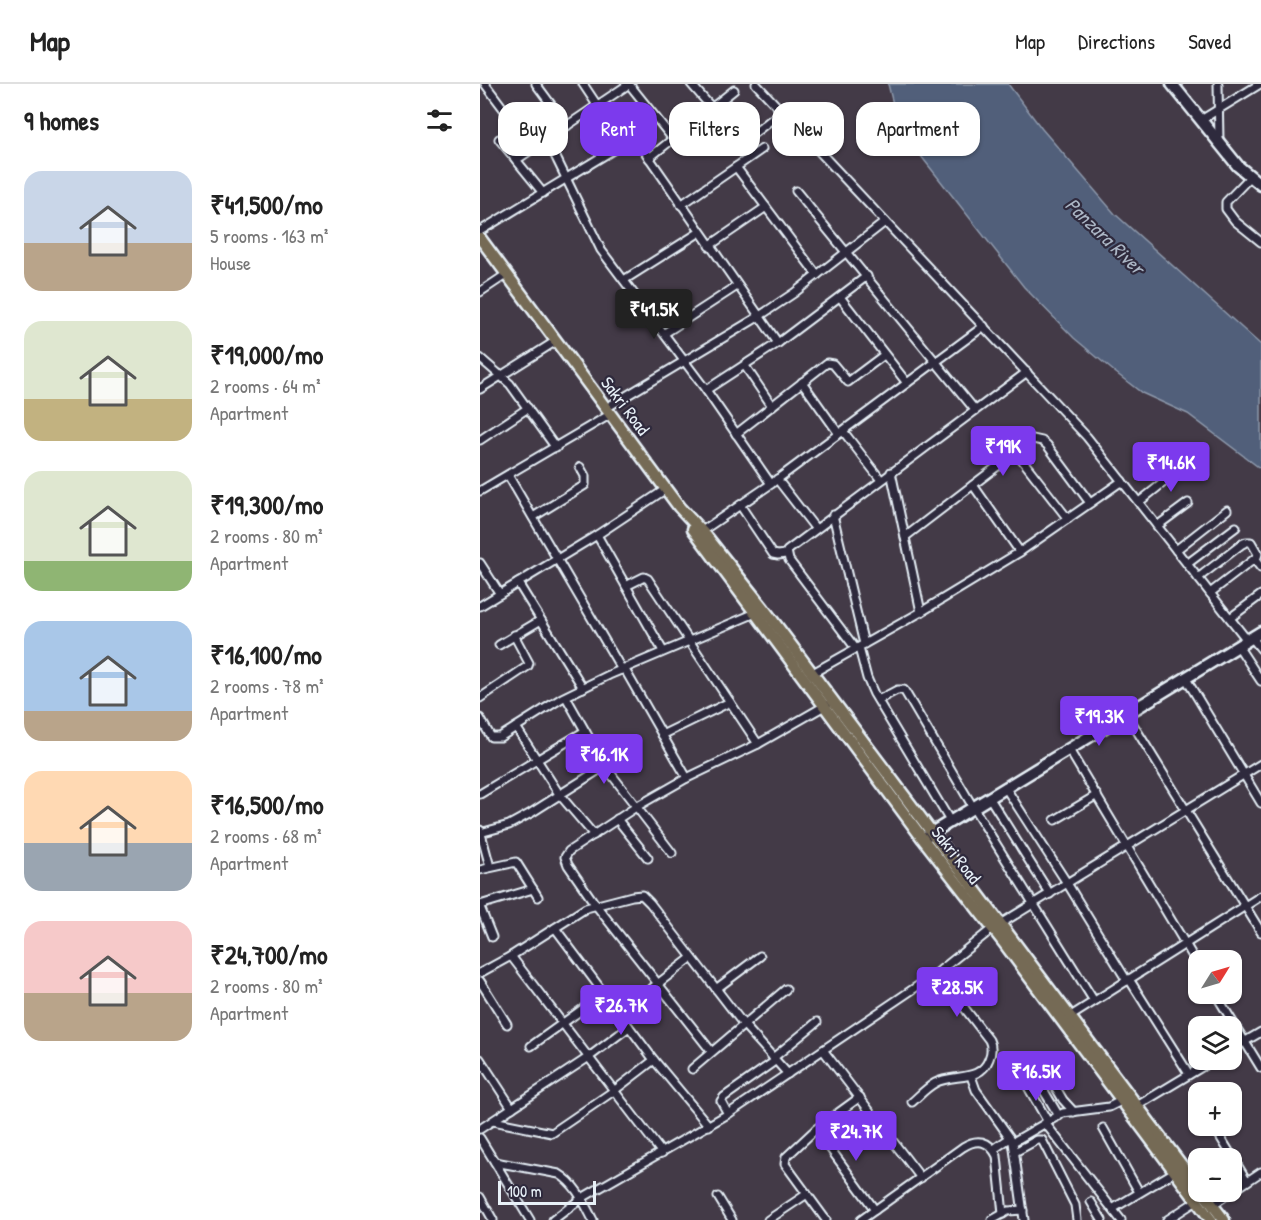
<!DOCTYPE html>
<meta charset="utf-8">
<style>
:root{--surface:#fff;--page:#f2f2f2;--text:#222;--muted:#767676;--line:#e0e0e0;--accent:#7c3aed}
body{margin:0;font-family:"Patrick Hand",sans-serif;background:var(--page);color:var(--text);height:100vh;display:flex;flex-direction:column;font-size:22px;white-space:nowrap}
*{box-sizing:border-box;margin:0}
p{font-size:20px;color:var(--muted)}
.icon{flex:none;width:33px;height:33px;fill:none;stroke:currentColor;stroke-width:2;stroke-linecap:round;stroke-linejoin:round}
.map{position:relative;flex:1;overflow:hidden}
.drawer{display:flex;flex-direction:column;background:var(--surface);width:480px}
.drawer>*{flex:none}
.top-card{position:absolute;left:18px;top:18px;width:570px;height:54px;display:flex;gap:12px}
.needle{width:39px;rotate:53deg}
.fabs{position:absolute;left:708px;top:866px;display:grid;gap:12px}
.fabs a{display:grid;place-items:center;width:54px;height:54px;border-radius:12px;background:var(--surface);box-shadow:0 2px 4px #0004;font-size:30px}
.scale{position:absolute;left:18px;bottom:15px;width:98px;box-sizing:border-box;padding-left:6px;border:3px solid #e8f1f8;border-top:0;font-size:16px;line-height:21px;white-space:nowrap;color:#e8f1f8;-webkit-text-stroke:4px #2f2a3d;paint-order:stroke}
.price{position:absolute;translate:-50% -51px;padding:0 14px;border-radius:6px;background:var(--accent);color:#fff;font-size:20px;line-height:39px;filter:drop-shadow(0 2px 3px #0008)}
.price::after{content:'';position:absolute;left:50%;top:36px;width:18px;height:14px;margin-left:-9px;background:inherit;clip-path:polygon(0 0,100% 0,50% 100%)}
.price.selected{background:#222;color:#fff}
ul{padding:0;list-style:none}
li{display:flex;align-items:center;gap:18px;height:150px;padding:0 24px}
li span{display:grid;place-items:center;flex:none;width:168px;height:120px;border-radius:18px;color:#555}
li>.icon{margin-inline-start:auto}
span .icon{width:72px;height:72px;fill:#fffc;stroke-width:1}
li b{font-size:26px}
h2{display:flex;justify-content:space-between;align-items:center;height:72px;padding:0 24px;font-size:26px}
.tag{padding:0 21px;border-radius:18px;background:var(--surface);box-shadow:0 2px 4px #0004;font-size:21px;line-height:54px}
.tag.selected{background:var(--accent);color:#fff}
header{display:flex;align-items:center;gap:36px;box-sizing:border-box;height:84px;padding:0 30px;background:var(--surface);border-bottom:2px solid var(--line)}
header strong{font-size:28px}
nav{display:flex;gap:33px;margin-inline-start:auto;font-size:21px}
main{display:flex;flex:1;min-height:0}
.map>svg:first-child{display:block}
.water{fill:#515f7a;stroke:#8d99ac;stroke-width:1.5}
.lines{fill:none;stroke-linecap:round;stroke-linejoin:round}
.street-casing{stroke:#e8f1f8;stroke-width:11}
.secondary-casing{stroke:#e8f1f8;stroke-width:15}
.primary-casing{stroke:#e8f1f8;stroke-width:15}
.street{stroke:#2f2a3d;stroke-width:7}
.secondary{stroke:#2f2a3d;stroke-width:10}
.primary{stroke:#756a55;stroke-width:10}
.labels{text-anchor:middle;stroke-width:4.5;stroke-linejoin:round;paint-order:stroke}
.street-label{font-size:18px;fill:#e8f1f8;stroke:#2f2a3d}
.water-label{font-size:20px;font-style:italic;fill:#acb7c6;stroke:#2f2a3d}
</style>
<header>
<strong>Map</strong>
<nav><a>Map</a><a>Directions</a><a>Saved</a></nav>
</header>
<main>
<section class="drawer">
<h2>9 homes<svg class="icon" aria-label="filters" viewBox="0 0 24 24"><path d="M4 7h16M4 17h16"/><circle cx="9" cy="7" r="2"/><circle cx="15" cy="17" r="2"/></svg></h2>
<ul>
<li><span style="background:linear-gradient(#c9d6e8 60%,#b9a48a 0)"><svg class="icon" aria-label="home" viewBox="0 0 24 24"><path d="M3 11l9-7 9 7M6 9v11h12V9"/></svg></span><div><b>₹41,500/mo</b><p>5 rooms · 163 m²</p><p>House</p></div></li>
<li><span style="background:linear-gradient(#dfe7d0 65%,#c2b280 0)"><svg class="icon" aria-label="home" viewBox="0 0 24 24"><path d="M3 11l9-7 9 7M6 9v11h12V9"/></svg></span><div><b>₹19,000/mo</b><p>2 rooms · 64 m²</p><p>Apartment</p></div></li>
<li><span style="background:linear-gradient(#dfe7d0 75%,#8fb573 0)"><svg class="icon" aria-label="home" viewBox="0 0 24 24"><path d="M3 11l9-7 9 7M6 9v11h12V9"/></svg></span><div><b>₹19,300/mo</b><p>2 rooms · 80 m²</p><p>Apartment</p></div></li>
<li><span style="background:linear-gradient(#a9c7e8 75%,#b9a48a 0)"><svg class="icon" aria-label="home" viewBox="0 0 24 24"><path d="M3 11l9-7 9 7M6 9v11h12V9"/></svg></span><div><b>₹16,100/mo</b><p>2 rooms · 78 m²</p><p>Apartment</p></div></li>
<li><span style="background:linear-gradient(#ffd9b3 60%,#9aa5b1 0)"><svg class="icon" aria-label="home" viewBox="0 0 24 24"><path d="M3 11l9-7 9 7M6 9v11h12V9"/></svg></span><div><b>₹16,500/mo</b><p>2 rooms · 68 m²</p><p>Apartment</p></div></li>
<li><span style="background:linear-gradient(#f6c9c9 60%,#b9a48a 0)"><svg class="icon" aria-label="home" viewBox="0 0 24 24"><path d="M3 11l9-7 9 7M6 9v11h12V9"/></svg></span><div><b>₹24,700/mo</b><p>2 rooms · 80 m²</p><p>Apartment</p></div></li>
</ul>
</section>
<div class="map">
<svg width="781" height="1136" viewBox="0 0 781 1136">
<rect width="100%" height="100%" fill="#433a47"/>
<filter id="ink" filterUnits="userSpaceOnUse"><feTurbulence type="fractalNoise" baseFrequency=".0167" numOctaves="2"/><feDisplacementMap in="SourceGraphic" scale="12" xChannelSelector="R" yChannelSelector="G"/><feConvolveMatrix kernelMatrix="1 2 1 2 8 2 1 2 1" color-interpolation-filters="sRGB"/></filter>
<g filter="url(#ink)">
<polygon class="water" points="408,0 528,0 562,45 635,130 781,261 781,385 708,330 662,309 636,289 594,254 544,203 441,72 415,28"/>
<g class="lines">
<defs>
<g id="street">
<polyline points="5,0 53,64"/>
<polyline points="56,0 87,42"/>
<polyline points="103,0 117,21"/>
<polyline points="211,0 232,24"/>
<polyline points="276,0 607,353 767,556"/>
<polyline points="738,0 739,57"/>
<polyline points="721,36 780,0"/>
<polyline points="268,54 301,28"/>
<polyline points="19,55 63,109"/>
<polyline points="67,55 121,166 226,306 291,400"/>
<polyline points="169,74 254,6"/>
<polyline points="36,76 149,0 193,55"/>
<polyline points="256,83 337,191"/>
<polyline points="771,92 746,118 746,125 755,137 781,158"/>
<polyline points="316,107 495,326"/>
<polyline points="201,121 282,65"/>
<path d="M0 147 146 58C153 56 156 57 161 62L298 259"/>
<polyline points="229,162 286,123"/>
<polyline points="144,196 220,148"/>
<polyline points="0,208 27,190"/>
<polyline points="360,213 427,299"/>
<polyline points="185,249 257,202"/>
<polyline points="0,274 30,300 76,364"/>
<polyline points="265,282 292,322"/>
<polyline points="322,298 359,350"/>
<polyline points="0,305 76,257"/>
<polyline points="226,306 298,259 387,192"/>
<polyline points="126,324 278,233 314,209 405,138"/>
<polyline points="363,347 401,396"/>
<polyline points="256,350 347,279 353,280 368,298 404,271"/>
<polyline points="0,356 48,324"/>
<polyline points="536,368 588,435"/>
<polyline points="411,388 441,528"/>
<polyline points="28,391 142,586"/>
<polyline points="297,395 335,444"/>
<polyline points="493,401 540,468"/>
<polyline points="0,407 131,330"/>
<polyline points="659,418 708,379"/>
<polyline points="260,421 293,470 298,471 306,470"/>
<polyline points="353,431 384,560"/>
<polyline points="53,433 105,401 105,392 100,383"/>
<polyline points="677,442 708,419"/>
<polyline points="222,447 291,400 504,242"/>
<polyline points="117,451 183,567"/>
<polyline points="425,453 553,355 562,357 567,361 610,419"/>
<polyline points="696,466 747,426"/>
<polyline points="774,475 781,484"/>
<polyline points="0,479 20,510"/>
<polyline points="707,480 756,443"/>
<polyline points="718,494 762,460 766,458 771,458 778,470 777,473 730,509"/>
<polyline points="38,499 103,604"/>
<polyline points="146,502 164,493 168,495 278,660"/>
<polyline points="0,522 117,451 186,405"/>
<polyline points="750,534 781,511"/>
<polyline points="772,554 781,565"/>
<polyline points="19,561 61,536"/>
<polyline points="758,562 781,597"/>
<polyline points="379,564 387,594 394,610 470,737"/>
<polyline points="376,565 309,476 307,467 547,288"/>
<polyline points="144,584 207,694"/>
<polyline points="331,590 441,528 540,468 642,397"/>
<polyline points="705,593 781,719"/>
<polyline points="86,613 125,682 192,769"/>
<polyline points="0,614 48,582 49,579 34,551"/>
<polyline points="398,616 417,606 424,606 493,723 614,917"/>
<polyline points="646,629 781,848"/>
<polyline points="0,634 11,653 20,653 82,614 129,591 278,528"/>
<polyline points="36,643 79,710 114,751"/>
<polyline points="182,651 250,618"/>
<polyline points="588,664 718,881"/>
<polyline points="525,703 587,799 647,897"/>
<polyline points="0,710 105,647"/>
<polyline points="509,713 570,810"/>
<polyline points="137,735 168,774"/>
<polyline points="575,736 617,711"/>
<polyline points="0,746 10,783"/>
<polyline points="0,749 29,741 51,729 125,682"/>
<polyline points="0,786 36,778 58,813"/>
<polyline points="0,821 53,805"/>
<polyline points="0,823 12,853"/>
<polyline points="75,844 174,976 229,1042"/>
<polyline points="31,872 182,1069"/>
<polyline points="0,889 31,872 106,824 152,812 162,811 170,819 264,941 308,990"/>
<polyline points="649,895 709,990"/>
<polyline points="0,897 27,940"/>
<polyline points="236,905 280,872"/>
<polyline points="735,909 781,984"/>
<polyline points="140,929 211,874"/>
<polyline points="591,932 781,812"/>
<polyline points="51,962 125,909"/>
<polyline points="752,965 781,948"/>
<polyline points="343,966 441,1094"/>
<polyline points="231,967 115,820 88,781 85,773 89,767 156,723 207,694 278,660 348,620"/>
<polyline points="293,974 337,938"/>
<polyline points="0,975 32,1024"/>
<polyline points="212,985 306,905"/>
<polyline points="491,992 496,1006 533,1058 544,1136"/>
<polyline points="555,992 579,1032"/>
<polyline points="569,992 583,1016 594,1028"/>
<polyline points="544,996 568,1038"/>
<polyline points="716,1013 718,1017"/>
<path d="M432 1018C439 1012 446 1004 455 999 473 989 500 999 509 975 512 968 512 962 509 956L463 896 461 890 462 885"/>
<polyline points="657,1022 735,975"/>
<polyline points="248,1030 241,1017 244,1013 295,977"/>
<polyline points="13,1037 72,1049 135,1006 174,976"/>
<polyline points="565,1039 641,1136"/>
<polyline points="733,1041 767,1097"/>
<polyline points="623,1044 659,1108"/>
<polyline points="0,1045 109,973 149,943"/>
<polyline points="336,1045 395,1126"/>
<polyline points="0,1054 50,1136"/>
<polyline points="533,1058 583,1029 629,1023 643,1016"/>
<polyline points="514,1065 530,1054"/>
<polyline points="535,1068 557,1056 562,1056 595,1121 597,1136"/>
<path d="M15 1078 79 1090C96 1100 104 1119 113 1136"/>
<polyline points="0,1113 13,1136"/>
<polyline points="238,1113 252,1136"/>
<polyline points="611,1118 622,1136"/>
<polyline points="732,1121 781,1088"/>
<polyline points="634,1124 696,1087"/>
<polyline points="73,1136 102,1114 248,1030 457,889 512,845 781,680"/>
<polyline points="288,1136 327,1110"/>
<polyline points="346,1136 305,1080 306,1073 336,1045 380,1013"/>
<path d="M381 1136 483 1063C497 1054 509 1056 517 1072L523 1130"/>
<polyline points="512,1136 528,1127 543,1126"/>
<polyline points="687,1136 718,1116"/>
</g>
<g id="secondary">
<polyline points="692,0 758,82 781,101"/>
<polyline points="445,753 781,548"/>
</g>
<g id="primary">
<polyline points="0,154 199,423 227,453 284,525 718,1103"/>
<polyline points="213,445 443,755 524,859 731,1136"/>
<polyline points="722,1107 744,1136"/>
</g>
</defs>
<use href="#street" class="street-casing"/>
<use href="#secondary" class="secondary-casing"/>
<use href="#primary" class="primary-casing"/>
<use href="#street" class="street"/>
<use href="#secondary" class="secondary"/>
<use href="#primary" class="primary"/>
</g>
</g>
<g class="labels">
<g class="street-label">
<text transform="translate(145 322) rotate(53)" y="6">Sakri Road</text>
<text transform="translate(476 771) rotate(52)" y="6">Sakri Road</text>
</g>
<g class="water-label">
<text transform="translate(625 152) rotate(44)" y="7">Panzara River</text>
</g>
</g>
</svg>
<div class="fabs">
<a><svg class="needle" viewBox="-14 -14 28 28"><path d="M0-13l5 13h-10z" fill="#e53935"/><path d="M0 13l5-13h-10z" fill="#767676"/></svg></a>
<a><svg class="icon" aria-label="layers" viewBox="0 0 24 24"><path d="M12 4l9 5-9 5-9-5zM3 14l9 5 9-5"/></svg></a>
<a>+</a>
<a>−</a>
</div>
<div class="scale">100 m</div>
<b class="price selected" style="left:174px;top:256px">₹41.5K</b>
<b class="price" style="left:523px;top:393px">₹19K</b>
<b class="price" style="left:691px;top:409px">₹14.6K</b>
<b class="price" style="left:619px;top:663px">₹19.3K</b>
<b class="price" style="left:124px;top:701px">₹16.1K</b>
<b class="price" style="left:477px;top:934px">₹28.5K</b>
<b class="price" style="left:141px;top:952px">₹26.7K</b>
<b class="price" style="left:556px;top:1018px">₹16.5K</b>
<b class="price" style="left:376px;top:1078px">₹24.7K</b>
<div class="top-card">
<a class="tag">Buy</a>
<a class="tag selected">Rent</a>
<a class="tag">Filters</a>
<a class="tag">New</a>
<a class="tag">Apartment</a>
</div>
</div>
</main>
